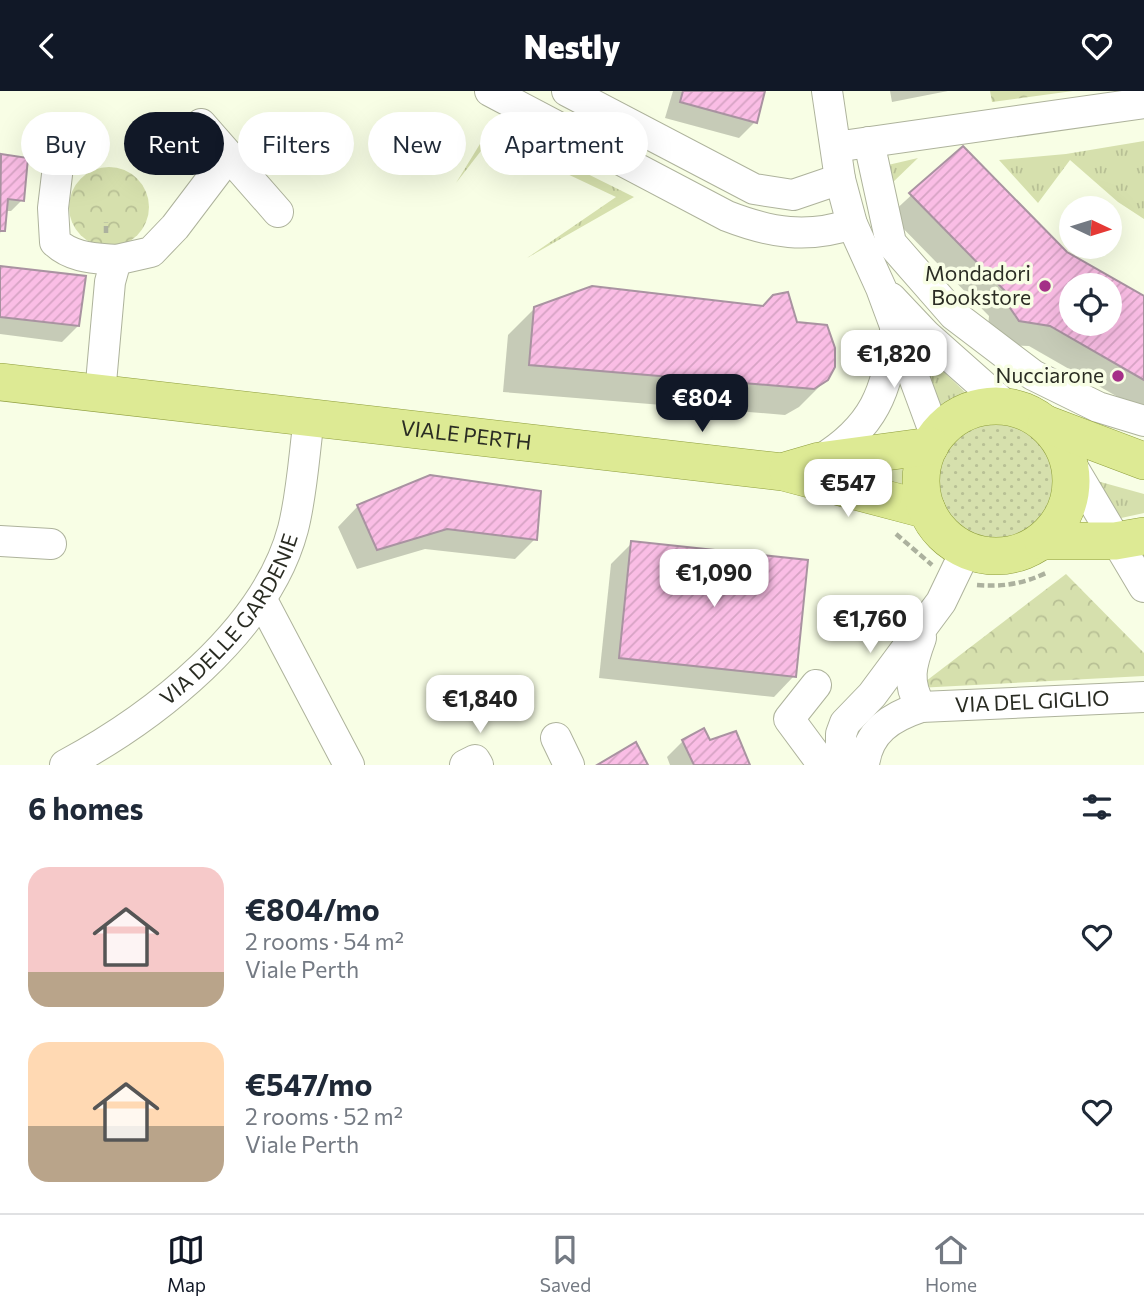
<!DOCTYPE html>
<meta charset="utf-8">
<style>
:root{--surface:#fff;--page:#f6f6f7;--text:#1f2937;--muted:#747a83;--line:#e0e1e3;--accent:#111827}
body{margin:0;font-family:Commissioner,sans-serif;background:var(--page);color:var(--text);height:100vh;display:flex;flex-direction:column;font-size:26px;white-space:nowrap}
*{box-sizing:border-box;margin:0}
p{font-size:23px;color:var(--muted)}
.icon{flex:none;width:38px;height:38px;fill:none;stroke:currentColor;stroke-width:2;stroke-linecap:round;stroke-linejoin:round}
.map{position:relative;height:674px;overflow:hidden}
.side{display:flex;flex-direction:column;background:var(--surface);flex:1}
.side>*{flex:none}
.banner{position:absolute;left:21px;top:21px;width:700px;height:63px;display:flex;gap:14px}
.needle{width:46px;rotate:94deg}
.tools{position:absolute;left:1059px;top:105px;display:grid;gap:14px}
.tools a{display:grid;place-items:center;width:63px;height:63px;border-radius:50%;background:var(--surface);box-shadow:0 7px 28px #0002;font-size:35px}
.price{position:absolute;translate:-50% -60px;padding:0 16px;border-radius:14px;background:#fff;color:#222;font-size:23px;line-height:46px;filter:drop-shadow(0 2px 4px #0008)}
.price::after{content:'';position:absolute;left:50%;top:42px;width:21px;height:16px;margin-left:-10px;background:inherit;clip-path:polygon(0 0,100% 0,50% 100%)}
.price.selected{background:var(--accent);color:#fff}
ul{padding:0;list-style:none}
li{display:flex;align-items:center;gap:21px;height:175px;padding:0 28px}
li span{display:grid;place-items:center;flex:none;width:196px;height:140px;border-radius:21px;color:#555}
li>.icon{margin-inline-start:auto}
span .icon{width:84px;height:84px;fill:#fffc;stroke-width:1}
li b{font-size:30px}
h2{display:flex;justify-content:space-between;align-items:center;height:84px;padding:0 28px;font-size:30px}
.chip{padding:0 24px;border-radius:32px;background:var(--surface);box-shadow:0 7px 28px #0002;font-size:24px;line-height:63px}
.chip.selected{background:var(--accent);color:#fff}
header{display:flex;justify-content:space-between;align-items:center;height:91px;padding:0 28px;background:var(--accent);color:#fff;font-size:32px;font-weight:800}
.tabs{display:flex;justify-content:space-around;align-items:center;height:98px;border-top:2px solid var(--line);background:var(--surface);font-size:19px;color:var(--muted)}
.tabs a{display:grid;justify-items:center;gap:4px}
.tabs .selected{color:var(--accent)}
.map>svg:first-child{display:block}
.grass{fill:url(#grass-tufts)}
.park{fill:url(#park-crowns)}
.garden{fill:url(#garden-dots)}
.shadow{fill:#0003;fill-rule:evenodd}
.building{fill:url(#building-hatch);stroke:#a993a1;stroke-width:2;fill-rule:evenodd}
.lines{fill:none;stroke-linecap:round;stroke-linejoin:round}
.minor-casing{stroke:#aeb39c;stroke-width:32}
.major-casing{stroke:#8f9e3e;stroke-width:38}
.path{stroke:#acb19e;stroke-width:4.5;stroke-dasharray:7 3.5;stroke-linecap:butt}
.minor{stroke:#fff;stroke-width:30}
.major{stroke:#ddea94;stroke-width:37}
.poi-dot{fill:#a53088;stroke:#f8fee5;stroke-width:2.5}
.labels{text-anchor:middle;stroke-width:7;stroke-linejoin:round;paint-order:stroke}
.poi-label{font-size:21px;fill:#2a2c23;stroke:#f8fee5;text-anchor:end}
.street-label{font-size:21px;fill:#2a2c23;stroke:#f8fee5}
</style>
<header><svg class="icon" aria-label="back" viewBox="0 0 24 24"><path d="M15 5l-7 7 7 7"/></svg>Nestly<svg class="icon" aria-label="heart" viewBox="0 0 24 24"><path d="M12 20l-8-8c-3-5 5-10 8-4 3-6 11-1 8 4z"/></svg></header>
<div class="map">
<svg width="1144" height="674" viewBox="0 0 1144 674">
<defs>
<pattern id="grass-tufts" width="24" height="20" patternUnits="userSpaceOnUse" patternTransform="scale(1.75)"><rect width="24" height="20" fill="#d6e0ad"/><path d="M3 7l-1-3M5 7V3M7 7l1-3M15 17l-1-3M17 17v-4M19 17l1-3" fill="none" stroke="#b8c095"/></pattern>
<pattern id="park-crowns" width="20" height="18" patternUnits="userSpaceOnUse" patternTransform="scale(1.75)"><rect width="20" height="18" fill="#d6e0ad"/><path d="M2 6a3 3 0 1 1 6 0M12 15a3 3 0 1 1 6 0" fill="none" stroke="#b8c095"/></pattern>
<pattern id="garden-dots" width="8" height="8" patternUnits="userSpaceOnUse" patternTransform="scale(1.75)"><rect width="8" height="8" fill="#d6e0ad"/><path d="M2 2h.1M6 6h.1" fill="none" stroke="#b8c095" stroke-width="1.8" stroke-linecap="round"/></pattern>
<pattern id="building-hatch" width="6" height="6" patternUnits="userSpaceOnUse" patternTransform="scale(1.75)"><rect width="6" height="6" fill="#fabde5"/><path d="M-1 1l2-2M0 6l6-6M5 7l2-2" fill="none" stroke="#d6a3c4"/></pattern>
</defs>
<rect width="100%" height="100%" fill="#f8fee5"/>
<g class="grass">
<polygon points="491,35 634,106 527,167 616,106 491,47 456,92"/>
<polygon points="1144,50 1144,128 1118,111 1070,69 1038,112 999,69 1066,63"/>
<polygon points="918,67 890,94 888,74"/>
<polygon points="916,254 971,307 941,325"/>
<polygon points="908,370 907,396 859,380"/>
<polygon points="1097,390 1144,403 1144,422 1112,429"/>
</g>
<g class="park">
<polygon points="990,0 1073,0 992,11"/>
<circle cx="109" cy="116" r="40"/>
<polygon points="1066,483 1144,562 1144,585 917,597"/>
</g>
<circle class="garden" cx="997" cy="391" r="59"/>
<g class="shadow">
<polygon points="673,0 763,0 755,31 739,47 665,27"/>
<polygon points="890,0 948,0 892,11"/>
<path d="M962 57 1066 162 1144 207V321L1029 255 1008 254 988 235 989 225 890 124ZM1071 194H1110V233H1071Z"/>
<polygon points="1,65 22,109 11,120 5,120 0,143"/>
<polygon points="0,177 78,235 62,251 0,243"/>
<polygon points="535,217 795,232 827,288 799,316 785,324 503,301 508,244"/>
<polygon points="358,415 535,448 515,468 425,458 357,478 338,436"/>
<polygon points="632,452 794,585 774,606 599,587 611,473"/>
<polygon points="683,650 709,652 748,674 670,674 667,666"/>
</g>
<g class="building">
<polygon points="683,0 765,0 757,32 680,11"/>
<path d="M963 55 1067 161 1144 205V289L1050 235 1019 230 1008 214 1009 204 909 102ZM1071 194H1110V233H1071Z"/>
<polygon points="1,63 28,67 24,110 8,108 5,140 0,140"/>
<polygon points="0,175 86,185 79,235 0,226"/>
<polygon points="592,195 763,215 773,204 788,201 797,231 827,234 835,257 835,276 828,289 814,298 529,274 534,216"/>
<polygon points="430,384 541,400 537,449 447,438 377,459 357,414"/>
<polygon points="631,450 808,469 796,586 619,567"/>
<polygon points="704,637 710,649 736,640 750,674 694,674 682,649"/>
<polygon points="636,651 648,674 597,674"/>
</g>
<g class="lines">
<defs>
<g id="minor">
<path d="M490 0 727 125C771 142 807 148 852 133"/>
<polyline points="567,0 754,98 793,104 840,88"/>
<polyline points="827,0 840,88 852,133 881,197 936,346"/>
<polyline points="201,33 278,121"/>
<polyline points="869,51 891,152 954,224 1033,284 1098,316 1144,330"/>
<polyline points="849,54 1144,12"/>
<path d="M59 67 53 117 55 151C72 167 94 167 116 169"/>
<polyline points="891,207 926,244 1006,315"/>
<polyline points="100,303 110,191 116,169 151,161 175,136 228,66"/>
<path d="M820 369C874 336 887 301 895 240"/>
<polyline points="1069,370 1144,496"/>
<polyline points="0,450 51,453"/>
<polyline points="262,509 349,674"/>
<polyline points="816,594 789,628 823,674"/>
<path d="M921 616C906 591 911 574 921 547"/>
<polyline points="556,647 569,674"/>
<path id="s1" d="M65 674C153 627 266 540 293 438 302 403 304 364 309 327"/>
<polyline points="465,674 475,669 478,674"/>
<polyline points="852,674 841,657 841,643 845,632 872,604 941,511 966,459"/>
<path id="s2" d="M864 674C868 640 891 626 921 616L1144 606"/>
</g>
<g id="major">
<path id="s3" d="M0 291 783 381 927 419"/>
<circle cx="996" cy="390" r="75"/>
<polyline points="1046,333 1144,370"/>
<polyline points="788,379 819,370 930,355"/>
<polyline points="1043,450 1115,450 1144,445"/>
</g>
</defs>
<use href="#minor" class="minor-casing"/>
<use href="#major" class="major-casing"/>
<g class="path">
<polyline points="106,142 106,131"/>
<polyline points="896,443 932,474"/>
<path d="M977 494C1003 496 1022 493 1046 482"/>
</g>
<use href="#minor" class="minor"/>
<use href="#major" class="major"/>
</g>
<g class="poi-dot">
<circle cx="1045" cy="195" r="7"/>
<circle cx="1118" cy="285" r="7"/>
</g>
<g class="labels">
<g class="poi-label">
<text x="1031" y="190">Mondadori<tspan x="1031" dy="24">Bookstore</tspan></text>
<text x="1104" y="292">Nucciarone</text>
</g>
<g class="street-label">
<text dy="7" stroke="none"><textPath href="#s3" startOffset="469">VIALE PERTH</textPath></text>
<text dy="7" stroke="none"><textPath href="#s1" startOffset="224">VIA DELLE GARDENIE</textPath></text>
<text dy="7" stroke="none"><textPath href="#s2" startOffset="198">VIA DEL GIGLIO</textPath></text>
</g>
</g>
</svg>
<div class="tools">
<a><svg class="needle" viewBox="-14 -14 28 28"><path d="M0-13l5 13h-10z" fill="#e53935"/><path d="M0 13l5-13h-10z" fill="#747a83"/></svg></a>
<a><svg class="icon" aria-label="locate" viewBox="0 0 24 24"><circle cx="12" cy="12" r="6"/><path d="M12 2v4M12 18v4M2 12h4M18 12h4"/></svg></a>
</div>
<b class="price" style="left:894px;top:299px">€1,820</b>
<b class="price selected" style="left:702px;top:343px">€804</b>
<b class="price" style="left:848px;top:428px">€547</b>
<b class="price" style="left:714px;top:518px">€1,090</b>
<b class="price" style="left:870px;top:564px">€1,760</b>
<b class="price" style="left:480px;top:644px">€1,840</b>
<div class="banner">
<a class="chip">Buy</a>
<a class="chip selected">Rent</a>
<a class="chip">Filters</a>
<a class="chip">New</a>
<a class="chip">Apartment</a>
</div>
</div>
<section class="side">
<h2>6 homes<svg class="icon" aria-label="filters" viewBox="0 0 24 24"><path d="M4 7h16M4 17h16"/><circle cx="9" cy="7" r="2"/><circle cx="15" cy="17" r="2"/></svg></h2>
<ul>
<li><span style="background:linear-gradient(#f6c9c9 75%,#b9a48a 0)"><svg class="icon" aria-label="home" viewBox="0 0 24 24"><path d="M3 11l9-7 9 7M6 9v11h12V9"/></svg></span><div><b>€804/mo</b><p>2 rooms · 54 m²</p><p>Viale Perth</p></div><svg class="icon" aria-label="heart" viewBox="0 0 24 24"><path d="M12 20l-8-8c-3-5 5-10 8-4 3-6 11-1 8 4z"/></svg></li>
<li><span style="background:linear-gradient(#ffd9b3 60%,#b9a48a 0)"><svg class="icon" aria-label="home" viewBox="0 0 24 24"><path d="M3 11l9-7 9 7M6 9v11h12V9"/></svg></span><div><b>€547/mo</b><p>2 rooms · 52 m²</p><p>Viale Perth</p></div><svg class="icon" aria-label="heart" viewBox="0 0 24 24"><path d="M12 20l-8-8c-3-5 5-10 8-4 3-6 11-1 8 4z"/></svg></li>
</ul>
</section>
<nav class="tabs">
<a class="selected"><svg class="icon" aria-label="map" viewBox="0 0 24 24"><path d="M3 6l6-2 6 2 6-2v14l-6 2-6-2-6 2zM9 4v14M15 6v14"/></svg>Map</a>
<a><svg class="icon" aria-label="saved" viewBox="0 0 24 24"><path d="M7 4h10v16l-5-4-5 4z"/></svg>Saved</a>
<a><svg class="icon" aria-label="home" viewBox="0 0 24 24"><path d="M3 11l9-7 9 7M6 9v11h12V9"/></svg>Home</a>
</nav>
